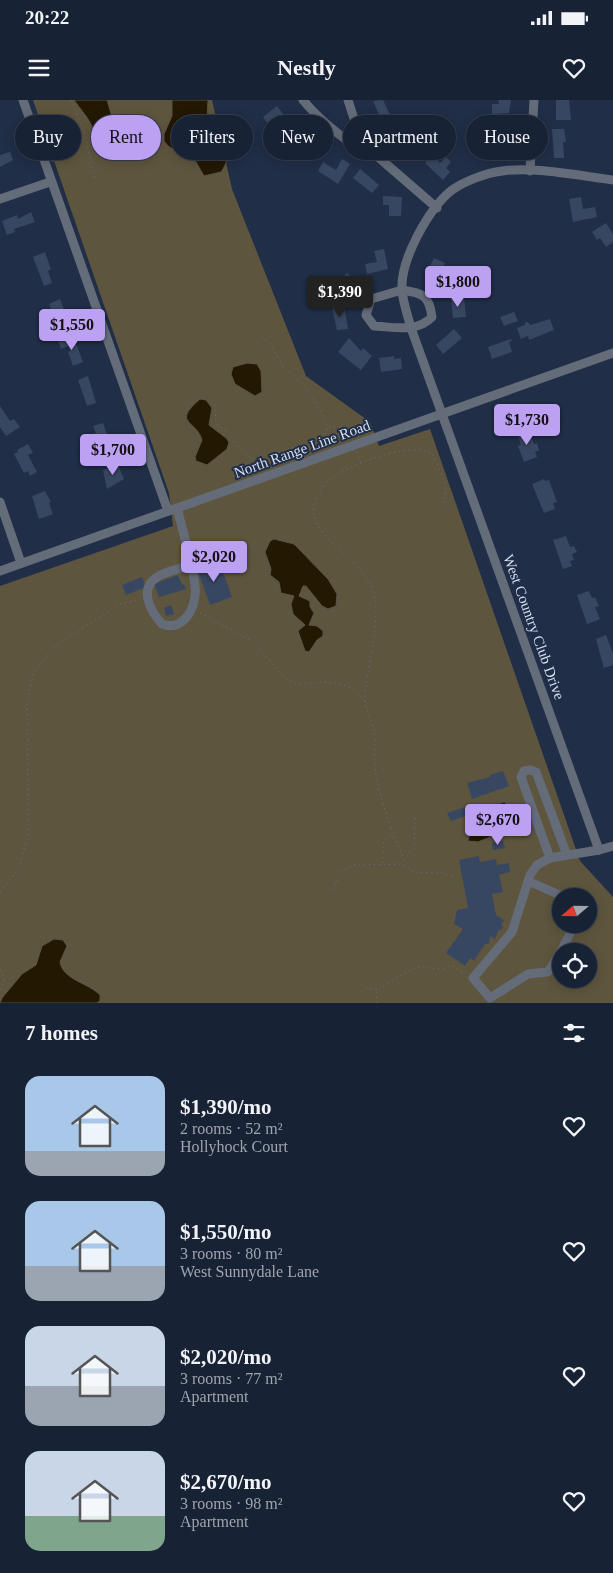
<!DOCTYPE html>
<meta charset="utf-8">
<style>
:root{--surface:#182235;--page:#212a3d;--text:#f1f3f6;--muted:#9fa4ad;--line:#363f50;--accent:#bca0f2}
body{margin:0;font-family:Georgia,serif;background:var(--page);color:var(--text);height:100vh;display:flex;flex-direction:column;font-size:19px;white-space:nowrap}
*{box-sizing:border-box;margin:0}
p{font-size:16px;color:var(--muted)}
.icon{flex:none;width:28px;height:28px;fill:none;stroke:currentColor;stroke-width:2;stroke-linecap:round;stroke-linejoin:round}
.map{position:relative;height:903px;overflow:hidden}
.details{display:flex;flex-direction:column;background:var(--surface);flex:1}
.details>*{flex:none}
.banner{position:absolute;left:15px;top:15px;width:584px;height:45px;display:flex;gap:10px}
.needle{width:32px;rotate:250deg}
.buttons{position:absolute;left:552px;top:788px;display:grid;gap:10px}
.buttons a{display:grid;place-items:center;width:45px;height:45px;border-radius:50%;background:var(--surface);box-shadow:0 2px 12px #0003,0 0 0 1px var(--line);font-size:25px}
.price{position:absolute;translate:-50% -42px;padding:0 11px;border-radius:5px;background:var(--accent);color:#111;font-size:16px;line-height:32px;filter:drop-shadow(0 1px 2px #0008)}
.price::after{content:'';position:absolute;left:50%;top:30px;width:15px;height:11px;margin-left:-8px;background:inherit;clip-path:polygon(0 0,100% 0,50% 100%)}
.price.selected{background:#222;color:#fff}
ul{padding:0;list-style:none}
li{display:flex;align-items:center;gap:15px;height:125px;padding:0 25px}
li span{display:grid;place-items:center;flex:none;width:140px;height:100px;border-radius:15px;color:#555}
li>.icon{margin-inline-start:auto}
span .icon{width:60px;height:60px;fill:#fffc;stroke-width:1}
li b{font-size:21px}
h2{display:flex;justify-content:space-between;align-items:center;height:60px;padding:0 25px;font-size:21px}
.pill{padding:0 18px;border-radius:22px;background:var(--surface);box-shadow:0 2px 12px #0003,0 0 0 1px var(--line);font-size:18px;line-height:45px}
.pill.selected{background:var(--accent);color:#111}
.status{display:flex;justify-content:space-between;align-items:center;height:35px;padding:0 25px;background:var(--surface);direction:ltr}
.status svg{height:14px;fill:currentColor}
header{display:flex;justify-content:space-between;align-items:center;height:65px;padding:0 25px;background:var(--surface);font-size:22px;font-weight:700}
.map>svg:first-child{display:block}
.green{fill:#5e553e;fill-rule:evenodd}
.water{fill:#231800;stroke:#595448}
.building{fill:#384761}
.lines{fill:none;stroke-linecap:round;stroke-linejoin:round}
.path{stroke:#647086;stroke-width:1;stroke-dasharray:1 4;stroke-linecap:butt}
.minor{stroke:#656c79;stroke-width:9}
.labels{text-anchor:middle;stroke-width:4;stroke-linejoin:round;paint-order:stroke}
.street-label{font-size:15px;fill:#d6dfef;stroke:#202e47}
</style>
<div class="status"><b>20:22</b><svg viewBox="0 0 49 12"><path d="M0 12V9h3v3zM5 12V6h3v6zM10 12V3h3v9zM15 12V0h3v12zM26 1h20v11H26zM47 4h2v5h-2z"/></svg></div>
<header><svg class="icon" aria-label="menu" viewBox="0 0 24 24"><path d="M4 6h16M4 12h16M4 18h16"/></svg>Nestly<svg class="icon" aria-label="heart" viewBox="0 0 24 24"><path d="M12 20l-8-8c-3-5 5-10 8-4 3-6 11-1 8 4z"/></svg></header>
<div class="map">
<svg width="613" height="903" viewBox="0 0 613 903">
<rect width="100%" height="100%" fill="#202e47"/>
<path class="green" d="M33 0H212L232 89 306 276 370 322 379 346 430 329 580 761 613 797V903H0V486L173 426 169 393ZM561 796H589V824H561ZM561 851H589V879H561Z"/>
<g class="water">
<path d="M74 0H107L112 17 123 26 136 31 137 40 134 42 124 38 118 46 111 49 105 45H97C92 39 95 37 93 30 91 20 80 9 74 0Z"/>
<path d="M172 0H208L207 21C224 34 235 53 221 72L204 76 196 62 168 46 164 41V34L172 16Z"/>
<polygon points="69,22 76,25 76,37 53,62 48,51 60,27"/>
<polygon points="247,263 257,264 261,271 262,292 255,296 235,284 231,274 233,267"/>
<path d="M200 299 206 300 212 308 209 325 226 338 229 342 227 349 207 365 196 361 195 357 202 340C197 320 171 324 200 299Z"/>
<polygon points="274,439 294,444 328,479 337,494 336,506 328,509 322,506 306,486 303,486 299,496 310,501 310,507 314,513 309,525 317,526 323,531 323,536 317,540 309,552 305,551 298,531 305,525 293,514 291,504 294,496 281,493 279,482 270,475 271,469 265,452 270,441"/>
<polygon points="505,702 514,728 508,730 503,718 483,726 477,710"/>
<polygon points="471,728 482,731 488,729 490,737 478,742 468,741"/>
<path d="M54 839 63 840 67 846 60 862C63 880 89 883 100 895V901L97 903H0L2 898 22 874 36 865 42 846Z"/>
</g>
<g class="building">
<polygon points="383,0 392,19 383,24 373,1"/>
<polygon points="498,0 511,0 509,13 492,14 492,4 499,4"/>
<polygon points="556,0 569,0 571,20 556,20"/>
<polygon points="277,6 289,22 279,30 274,23 270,27 263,17"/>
<polygon points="401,24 421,44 412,54 397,40 399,38 393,32"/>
<polygon points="552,29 564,29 566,42 563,42 564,58 554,58"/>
<polygon points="503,31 505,42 492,45 494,57 485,58 480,35"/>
<polygon points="308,34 311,37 313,34 326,47 317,57 301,42"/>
<polygon points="10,52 13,60 0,67 0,55"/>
<polygon points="432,55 440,63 446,57 451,62 446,68 450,72 443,80 425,63"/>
<polygon points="342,59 350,64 338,84 318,71 323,62 336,70"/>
<polygon points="360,69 379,85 372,93 353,78"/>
<polygon points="383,96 402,97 401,116 389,116 389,105 383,105"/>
<polygon points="581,97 583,109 595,107 597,117 573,122 569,99"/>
<polygon points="31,112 35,122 14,129 15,132 7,135 2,121 17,115 18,119"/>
<polygon points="606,123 613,134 613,142 606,147 600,138 597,140 592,132"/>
<polygon points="384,149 388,169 367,174 365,164 377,162 374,151"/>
<polygon points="45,152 51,169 48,171 52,183 44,186 33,157"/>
<polygon points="434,158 445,163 438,175 448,180 444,188 430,181 431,178 425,175"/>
<polygon points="347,173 355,180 349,186 354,191 347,198 334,186"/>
<polygon points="464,197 466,217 453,218 451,198"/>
<polygon points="60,199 69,223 54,229 49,215 53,214 49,204"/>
<polygon points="344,206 348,229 337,230 332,208"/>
<polygon points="514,212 518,221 504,226 500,217"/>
<polygon points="550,219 554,230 529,240 528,236 521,239 517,228 525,225 525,223 528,222 530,225"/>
<polygon points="454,229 462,238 443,254 436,245"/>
<polygon points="66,237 69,243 75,241 83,262 73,266 68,252 70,251 68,246 61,249 58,240"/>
<polygon points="349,238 361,251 363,248 372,256 361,270 338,252"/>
<polygon points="511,239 512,241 509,242 512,252 492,259 488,247"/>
<polygon points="394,256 394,259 401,258 402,269 381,272 379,258"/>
<polygon points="88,276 96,303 87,306 78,280"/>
<polygon points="0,306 10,321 14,319 20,327 6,336 0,327"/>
<polygon points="103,323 112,348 95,353 93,347 97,346 93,334 96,333 93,326"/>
<polygon points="528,328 534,344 537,343 539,350 535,352 537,357 524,362 518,346 521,345 517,333"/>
<polygon points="28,344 33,353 28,355 37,372 30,376 28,371 24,373 14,354 18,352 17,350"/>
<polygon points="118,365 124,379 107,389 103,370"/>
<polygon points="544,379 545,381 549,380 557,402 553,403 555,409 544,413 532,384"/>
<polygon points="45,391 51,402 49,403 53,414 39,419 32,396"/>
<polygon points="566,436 570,447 574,446 577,452 572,454 574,460 570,461 572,466 563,469 553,440"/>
<polygon points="219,461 232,497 210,505 197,469"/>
<polygon points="178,475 182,485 184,484 186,489 159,497 154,484"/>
<polygon points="142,477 146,487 126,495 122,485"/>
<polygon points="589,491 592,498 595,497 599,506 595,507 600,519 587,524 577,495"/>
<polygon points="171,505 174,514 166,516 164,508"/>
<polygon points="606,535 613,554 613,565 604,568 596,539"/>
<polygon points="503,671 509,686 472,699 467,683 490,677 490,675"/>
<polygon points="465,707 468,715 451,721 447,713"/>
<polygon points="503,741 505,748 493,750 492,743"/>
<polygon points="479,756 480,762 496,759 497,765 509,763 510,772 499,775 503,792 492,794 496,815 504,820 501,825 503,827 501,830 499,829 495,839 490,836 489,844 485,844 474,861 470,858 465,866 446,853 463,829 454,824 457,810 468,808 459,760"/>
</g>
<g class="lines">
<g class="path">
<polyline points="71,0 84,31 95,80"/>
<path d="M212 301 215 304 216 323C219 327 224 329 228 333 236 340 240 354 252 357 260 359 310 343 318 338 324 336 326 333 328 327L313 297 304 285 285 269 269 242 258 234"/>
<path d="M329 327C339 326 349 327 352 337"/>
<polyline points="357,352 361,363"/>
<polyline points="200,513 252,541 287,580 297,584 325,582 341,584 349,587 365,601"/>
<path d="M415 718 414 747 404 760C390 726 376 692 374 655 374 649 376 642 375 636 374 623 364 610 365 596 367 568 379 525 375 498 370 460 302 437 315 401 318 392 326 382 333 377 350 365 411 341 430 353 436 357 438 366 441 372 447 388 447 396 441 412"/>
<polyline points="383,763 384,740 393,734"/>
<polyline points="333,790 341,771 353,765 403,764 414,772 442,773 452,776"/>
<polyline points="0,792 18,770 28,737 27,599 34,572 55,546 119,504 139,500"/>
<polyline points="0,870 4,878 0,892"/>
<polyline points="362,885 367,889 379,889"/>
<path d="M377 903C377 900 376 894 377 891 379 888 413 868 417 867 430 866 439 873 451 865L465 874"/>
</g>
<g class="minor">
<polyline points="23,0 168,411"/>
<path d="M303 0C315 15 351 49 370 50L355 22 348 0"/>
<polyline points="370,50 437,108"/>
<polyline points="530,71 534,0"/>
<polyline points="0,99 50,82"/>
<path d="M402 190C423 193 429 195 432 217 417 233 394 227 374 226L366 215 371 199Z"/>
<polyline points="0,402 21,463"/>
<path d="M177 408C181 425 198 481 195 496 193 513 181 531 162 524 151 512 138 489 157 477 166 471 180 469 190 465"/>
<polyline points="0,471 613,253"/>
<path d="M599 750 411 228C408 216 403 203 402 190 400 160 429 108 452 90 465 81 486 73 502 71 533 66 581 76 613 80"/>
<polyline points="550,758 521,677 524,671 530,670 536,672 567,755"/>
<polyline points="528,781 562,796"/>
<polyline points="561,851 548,872 528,874 490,898 473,878 512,832 530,775 537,765 550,758 599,750 613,746"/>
<polyline points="561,851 575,824"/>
</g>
</g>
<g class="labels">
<g class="street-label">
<text transform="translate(302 349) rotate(-20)" y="5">North Range Line Road</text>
<text transform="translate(534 527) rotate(70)" y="5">West Country Club Drive</text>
</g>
</g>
</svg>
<div class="buttons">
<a><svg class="needle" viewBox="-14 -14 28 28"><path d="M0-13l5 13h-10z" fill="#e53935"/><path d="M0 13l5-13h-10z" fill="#9fa4ad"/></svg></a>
<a><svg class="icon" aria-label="locate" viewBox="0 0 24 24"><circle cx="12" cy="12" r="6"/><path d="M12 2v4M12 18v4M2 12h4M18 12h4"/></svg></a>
</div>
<b class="price" style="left:458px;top:208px">$1,800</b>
<b class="price selected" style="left:340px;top:218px">$1,390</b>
<b class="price" style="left:72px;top:251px">$1,550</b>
<b class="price" style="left:527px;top:346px">$1,730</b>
<b class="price" style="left:113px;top:376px">$1,700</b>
<b class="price" style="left:214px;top:483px">$2,020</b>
<b class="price" style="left:498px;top:746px">$2,670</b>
<div class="banner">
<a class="pill">Buy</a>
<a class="pill selected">Rent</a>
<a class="pill">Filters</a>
<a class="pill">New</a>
<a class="pill">Apartment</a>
<a class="pill">House</a>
</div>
</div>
<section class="details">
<h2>7 homes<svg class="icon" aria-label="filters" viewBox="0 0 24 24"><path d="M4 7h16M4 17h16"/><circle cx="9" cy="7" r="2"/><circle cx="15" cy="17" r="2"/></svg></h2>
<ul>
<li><span style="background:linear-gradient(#a9c7e8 75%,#9aa5b1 0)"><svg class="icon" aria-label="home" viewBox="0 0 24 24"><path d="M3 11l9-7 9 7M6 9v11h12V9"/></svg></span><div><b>$1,390/mo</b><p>2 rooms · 52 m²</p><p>Hollyhock Court</p></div><svg class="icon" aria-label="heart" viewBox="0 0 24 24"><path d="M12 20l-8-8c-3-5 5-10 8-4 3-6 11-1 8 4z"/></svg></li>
<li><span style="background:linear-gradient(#a9c7e8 65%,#9aa5b1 0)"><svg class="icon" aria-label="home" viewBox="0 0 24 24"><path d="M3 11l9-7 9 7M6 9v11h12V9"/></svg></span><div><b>$1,550/mo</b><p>3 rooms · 80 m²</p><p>West Sunnydale Lane</p></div><svg class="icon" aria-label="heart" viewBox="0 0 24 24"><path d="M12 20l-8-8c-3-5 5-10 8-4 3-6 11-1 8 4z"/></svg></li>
<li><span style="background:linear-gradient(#c9d6e8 60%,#9aa5b1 0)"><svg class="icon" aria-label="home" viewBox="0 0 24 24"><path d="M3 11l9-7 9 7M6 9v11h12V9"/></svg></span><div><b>$2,020/mo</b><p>3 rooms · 77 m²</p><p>Apartment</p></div><svg class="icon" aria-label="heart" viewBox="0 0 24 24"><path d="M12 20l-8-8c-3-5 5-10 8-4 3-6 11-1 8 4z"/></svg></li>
<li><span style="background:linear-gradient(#c9d6e8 65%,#7fa58c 0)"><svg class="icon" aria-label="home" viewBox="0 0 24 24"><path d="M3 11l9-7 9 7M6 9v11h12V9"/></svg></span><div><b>$2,670/mo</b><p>3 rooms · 98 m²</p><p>Apartment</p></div><svg class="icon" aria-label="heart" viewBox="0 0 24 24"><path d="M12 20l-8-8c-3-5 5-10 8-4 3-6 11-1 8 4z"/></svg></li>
</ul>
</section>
